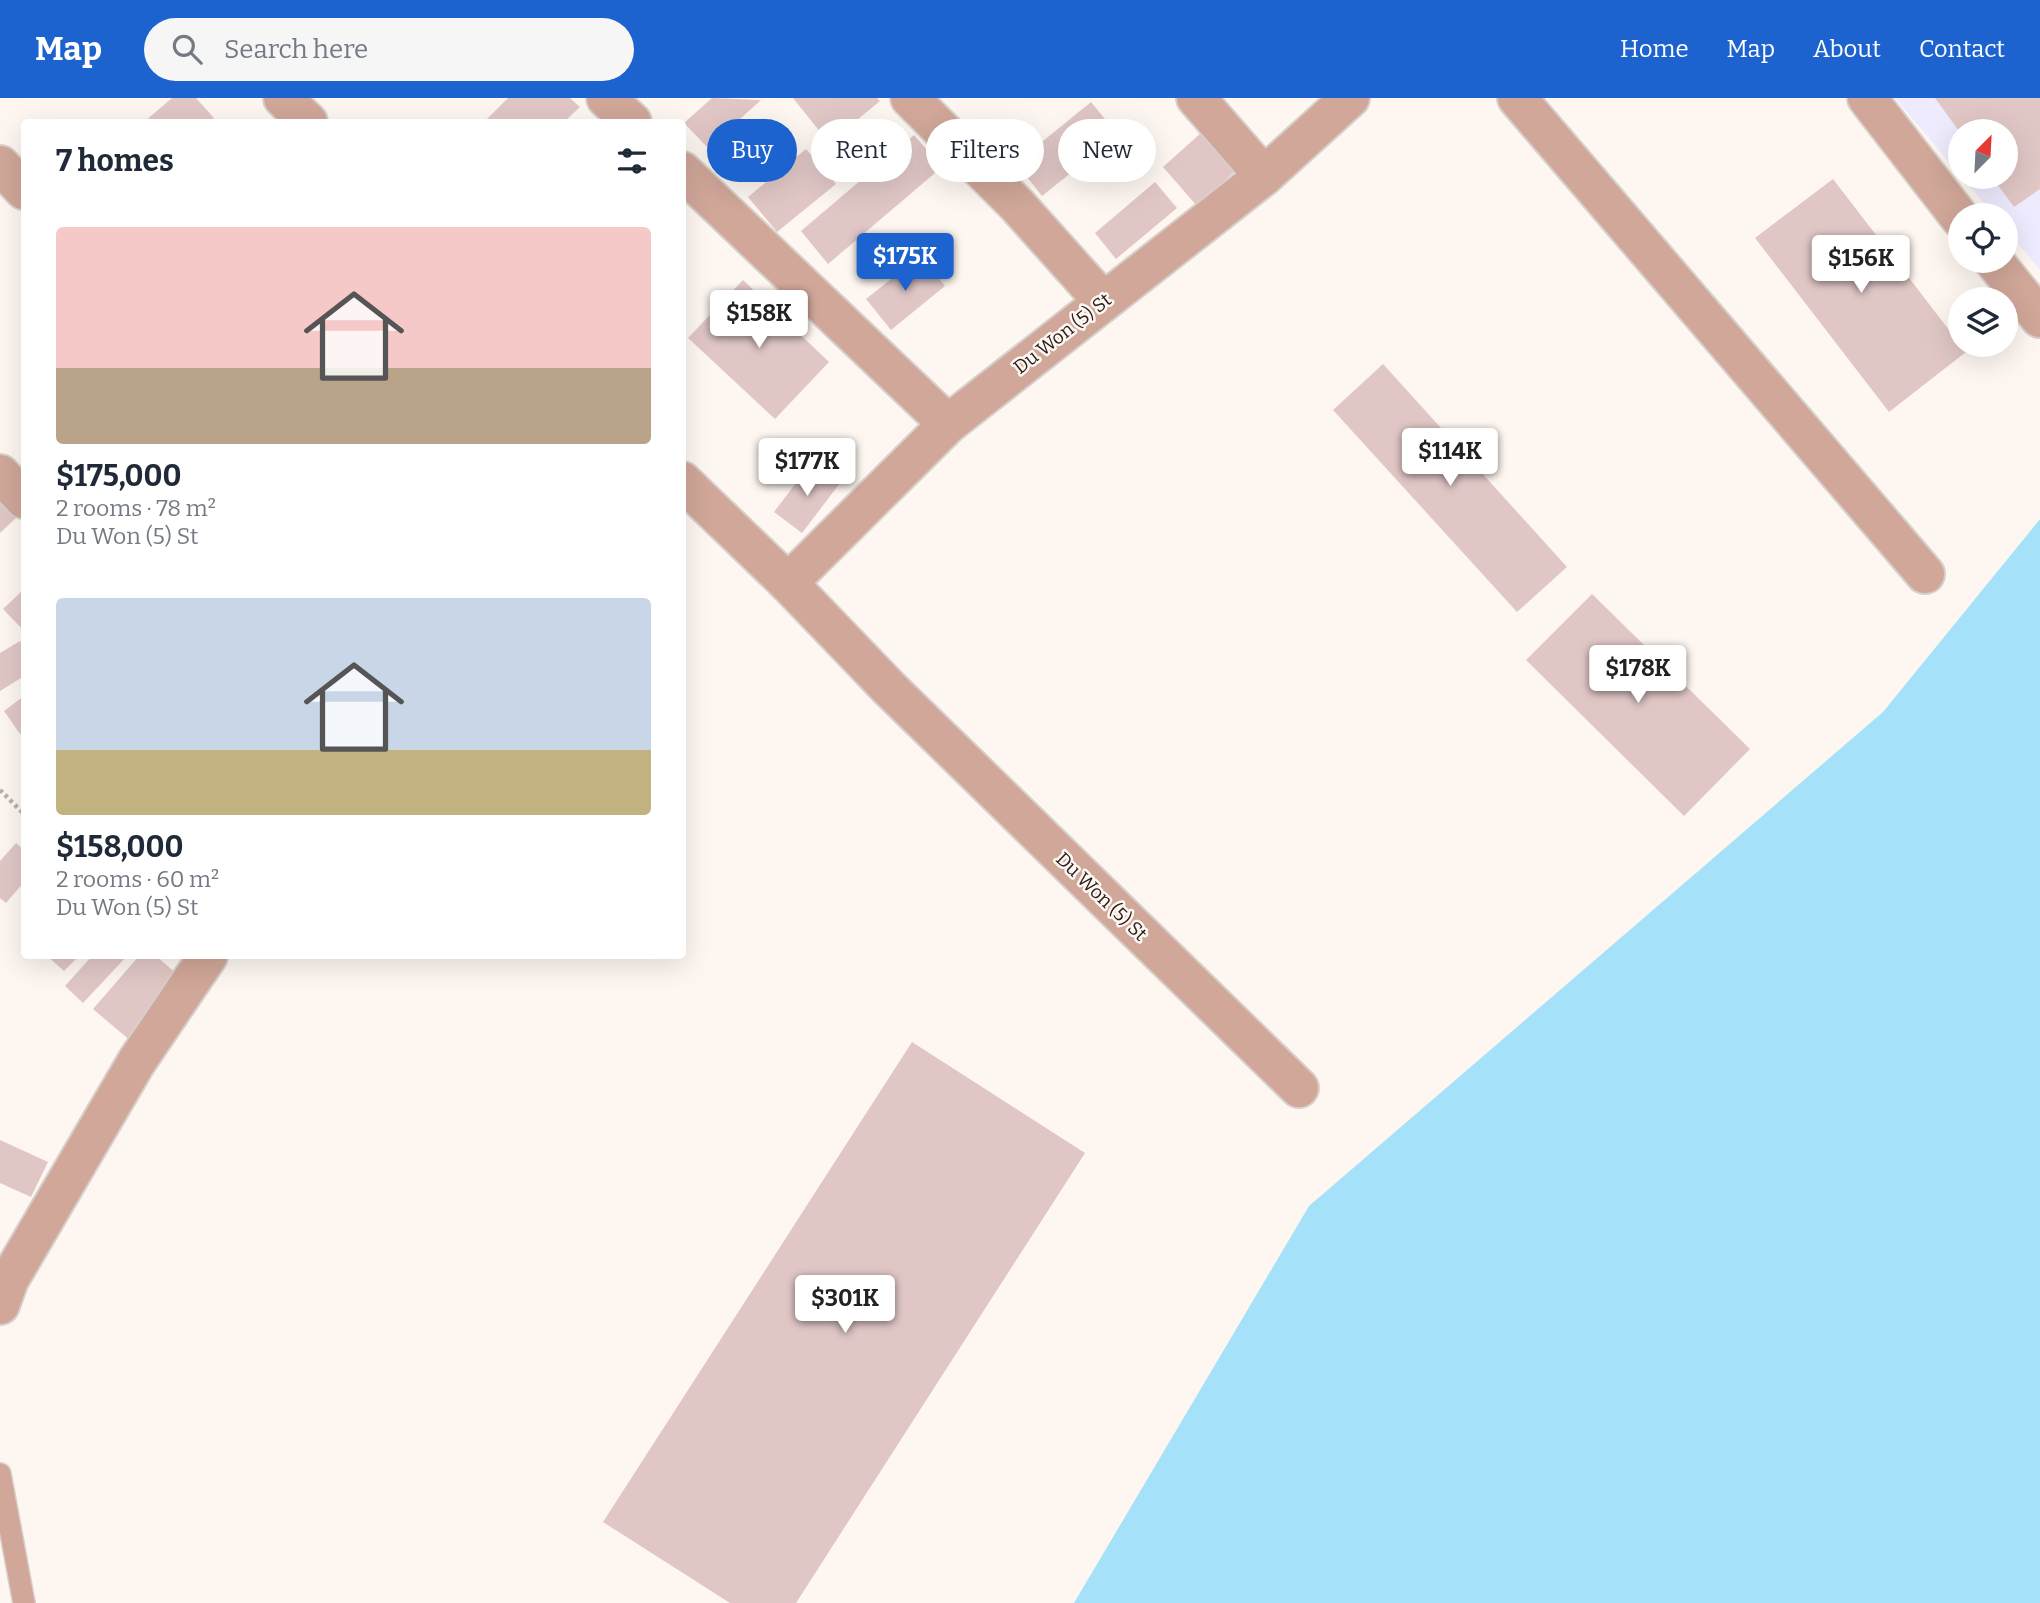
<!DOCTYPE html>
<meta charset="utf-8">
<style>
:root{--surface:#fff;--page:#f6f6f7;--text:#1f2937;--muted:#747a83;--accent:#1d63cf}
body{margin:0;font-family:Bitter,serif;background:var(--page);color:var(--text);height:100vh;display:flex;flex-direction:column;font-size:26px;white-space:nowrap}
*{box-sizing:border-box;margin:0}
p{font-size:23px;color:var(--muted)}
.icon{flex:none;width:38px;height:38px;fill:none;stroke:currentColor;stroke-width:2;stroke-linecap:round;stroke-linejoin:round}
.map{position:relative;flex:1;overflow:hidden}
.side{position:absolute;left:21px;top:21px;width:665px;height:840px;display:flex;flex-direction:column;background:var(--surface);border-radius:7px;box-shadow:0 7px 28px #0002}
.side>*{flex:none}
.banner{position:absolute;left:707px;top:21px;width:665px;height:63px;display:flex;gap:14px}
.needle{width:46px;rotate:24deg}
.fabs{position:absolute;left:1948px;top:21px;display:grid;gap:14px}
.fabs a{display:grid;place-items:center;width:70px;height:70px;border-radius:50%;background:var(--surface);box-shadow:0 7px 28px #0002;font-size:35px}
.price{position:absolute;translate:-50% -60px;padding:0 16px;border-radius:7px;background:#fff;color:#222;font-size:23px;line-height:46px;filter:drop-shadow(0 2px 4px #0008)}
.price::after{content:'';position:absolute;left:50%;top:42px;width:21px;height:16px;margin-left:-10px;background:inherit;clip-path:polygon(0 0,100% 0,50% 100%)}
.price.on{background:var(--accent);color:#fff}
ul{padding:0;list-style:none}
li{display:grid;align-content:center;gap:14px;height:371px;padding:0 35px}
li span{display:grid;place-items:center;height:217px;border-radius:7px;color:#555}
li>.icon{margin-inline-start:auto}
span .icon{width:126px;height:126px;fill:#fffc;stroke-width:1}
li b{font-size:30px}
h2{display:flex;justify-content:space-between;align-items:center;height:84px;padding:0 35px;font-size:30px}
.pill{padding:0 24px;border-radius:32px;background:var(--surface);box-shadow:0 7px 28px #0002;font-size:24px;line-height:63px}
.pill.on{background:var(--accent);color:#fff}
header{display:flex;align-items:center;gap:42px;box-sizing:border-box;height:98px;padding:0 35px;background:var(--accent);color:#fff}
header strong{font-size:33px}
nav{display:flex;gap:38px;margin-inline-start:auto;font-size:24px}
.search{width:490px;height:63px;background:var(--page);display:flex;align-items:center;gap:18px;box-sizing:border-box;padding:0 24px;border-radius:38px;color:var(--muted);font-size:26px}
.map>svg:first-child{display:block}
.industrial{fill:#edebfd}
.water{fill:#a5e2f9}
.building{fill:#e0c7c6}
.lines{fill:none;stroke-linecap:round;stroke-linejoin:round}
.lane-casing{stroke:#d7cfca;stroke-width:24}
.street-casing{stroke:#d7cfca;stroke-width:42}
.path{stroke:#b8b0aa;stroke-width:4.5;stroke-dasharray:3.5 3.5;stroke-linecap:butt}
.lane{stroke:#d0a799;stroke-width:21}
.street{stroke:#d0a799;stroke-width:38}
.labels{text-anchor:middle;stroke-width:5;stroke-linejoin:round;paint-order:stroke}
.street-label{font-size:19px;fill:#27201b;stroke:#fef6f0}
</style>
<header>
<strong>Map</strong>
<div class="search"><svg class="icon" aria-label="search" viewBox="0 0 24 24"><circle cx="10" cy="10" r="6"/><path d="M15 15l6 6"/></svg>Search here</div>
<nav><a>Home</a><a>Map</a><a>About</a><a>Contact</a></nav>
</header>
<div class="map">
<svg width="2040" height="1505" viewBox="0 0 2040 1505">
<rect width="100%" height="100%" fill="#fef6f0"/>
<polygon class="industrial" points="1895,0 2040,0 2040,172 2006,131 2006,117 1994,117 1962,79 2006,79 2006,33 1960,33 1960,77"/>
<polygon class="water" points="2040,421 2040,1505 1074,1505 1309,1108 1883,614"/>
<g class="building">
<polygon points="172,0 196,0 214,20 209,24 144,24"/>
<polygon points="508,0 570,0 580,9 564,24 484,24"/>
<polygon points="712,0 761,2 708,50 684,25"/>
<polygon points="793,0 877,0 880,3 829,45"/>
<polygon points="1935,0 2040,0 2040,91 2014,109 1992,79 2006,79 2006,33 1959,33"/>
<polygon points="1091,4 1118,37 1042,98 1016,65"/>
<polygon points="1201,35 1235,73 1197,108 1163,69"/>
<polygon points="914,37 942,69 828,166 801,133"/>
<polygon points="806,51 836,86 777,134 748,99"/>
<polygon points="1833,81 1966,254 1889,314 1755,140"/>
<polygon points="1155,84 1177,110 1116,161 1095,135"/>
<polygon points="920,158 945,188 891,232 866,201"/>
<polygon points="743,182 829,264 775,321 688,240"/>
<polygon points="1383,266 1567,469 1517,514 1333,312"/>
<polygon points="812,364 840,385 802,435 774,414"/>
<polygon points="0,400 17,419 0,435"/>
<polygon points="24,491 24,533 3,511"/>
<polygon points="1592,496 1750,651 1684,718 1526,562"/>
<polygon points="20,543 24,550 24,578 0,593 0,555"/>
<polygon points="24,598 24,633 20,636 4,613"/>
<polygon points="16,745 24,752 24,784 6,805 0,800 0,763"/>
<polygon points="47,858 79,858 64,873"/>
<polygon points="92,858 127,858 83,905 65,888"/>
<polygon points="139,858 156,858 185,883 132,944 93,911"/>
<polygon points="912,944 1085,1055 796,1505 730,1505 603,1424"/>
<polygon points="0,1042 48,1064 31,1099 0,1085"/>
</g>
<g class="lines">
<defs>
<polyline id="lane" points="0,1376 24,1505"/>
<g id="street">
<polyline points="283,0 308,24"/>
<polyline points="606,0 632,24"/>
<polyline points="910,0 1017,107 1103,203"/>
<polyline points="1196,0 1264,78"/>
<polyline points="1517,0 1925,476"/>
<polyline points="1867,0 1960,120"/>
<polyline points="0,67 24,92"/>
<polyline points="682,73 948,326"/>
<polyline points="1994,163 2040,220"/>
<polyline points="0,376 24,401"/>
<polyline points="682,383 788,485 889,590 1299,990"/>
<polyline points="788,485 948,326 1264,78 1350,0"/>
<polyline points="0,1207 9,1182 137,963 208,858"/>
</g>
</defs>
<use href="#lane" class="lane-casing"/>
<use href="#street" class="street-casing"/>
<polyline class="path" points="0,692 24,716"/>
<use href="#lane" class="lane"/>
<use href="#street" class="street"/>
</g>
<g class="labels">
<g class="street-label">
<text transform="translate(1062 235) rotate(-38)" y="7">Du Won (5) St</text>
<text transform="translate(1102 798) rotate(44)" y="7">Du Won (5) St</text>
</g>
</g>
</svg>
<div class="fabs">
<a><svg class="needle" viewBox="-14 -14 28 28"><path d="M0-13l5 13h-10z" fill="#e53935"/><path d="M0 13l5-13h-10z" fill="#747a83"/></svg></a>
<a><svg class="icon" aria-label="locate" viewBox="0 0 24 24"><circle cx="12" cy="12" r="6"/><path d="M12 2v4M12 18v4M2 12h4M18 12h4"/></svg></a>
<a><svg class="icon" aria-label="layers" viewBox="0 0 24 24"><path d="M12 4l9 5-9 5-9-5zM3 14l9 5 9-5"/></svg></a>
</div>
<b class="price on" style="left:905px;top:195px">$175K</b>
<b class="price" style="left:1861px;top:197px">$156K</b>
<b class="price" style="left:759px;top:252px">$158K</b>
<b class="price" style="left:1450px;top:390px">$114K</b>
<b class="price" style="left:807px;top:400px">$177K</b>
<b class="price" style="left:1638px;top:607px">$178K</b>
<b class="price" style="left:845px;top:1237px">$301K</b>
<div class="banner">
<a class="pill on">Buy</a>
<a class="pill">Rent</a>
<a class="pill">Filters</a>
<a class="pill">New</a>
</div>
<section class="side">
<h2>7 homes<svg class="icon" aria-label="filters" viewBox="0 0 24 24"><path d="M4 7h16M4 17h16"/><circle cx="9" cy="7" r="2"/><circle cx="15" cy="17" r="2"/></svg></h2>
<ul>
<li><span style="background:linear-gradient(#f6c9c9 65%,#b9a48a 0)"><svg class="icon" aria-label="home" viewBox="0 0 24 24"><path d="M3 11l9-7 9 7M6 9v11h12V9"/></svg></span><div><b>$175,000</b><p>2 rooms · 78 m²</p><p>Du Won (5) St</p></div></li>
<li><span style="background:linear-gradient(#c9d6e8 70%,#c2b280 0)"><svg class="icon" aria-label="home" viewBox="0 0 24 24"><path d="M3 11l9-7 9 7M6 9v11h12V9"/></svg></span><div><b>$158,000</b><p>2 rooms · 60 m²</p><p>Du Won (5) St</p></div></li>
</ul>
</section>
</div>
